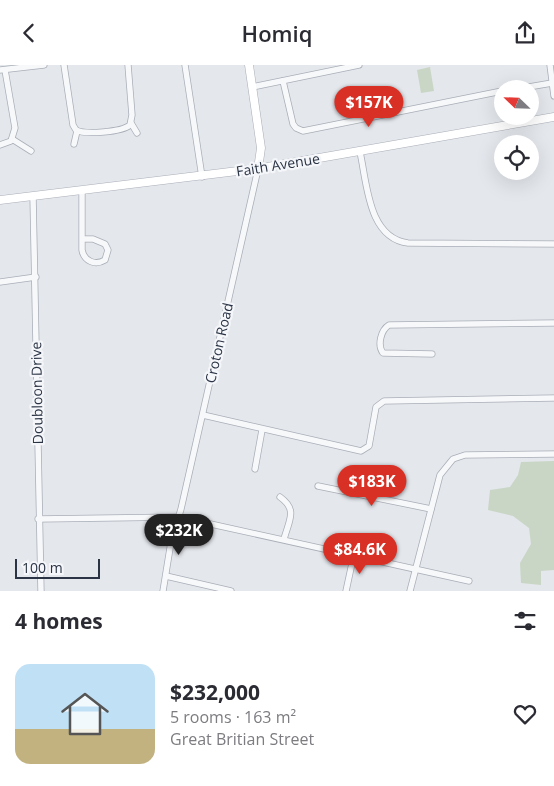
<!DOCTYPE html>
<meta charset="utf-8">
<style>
:root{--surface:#fff;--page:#f2f2f3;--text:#2b2b33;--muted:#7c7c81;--line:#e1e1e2;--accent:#d93025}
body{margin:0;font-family:"Open Sans",sans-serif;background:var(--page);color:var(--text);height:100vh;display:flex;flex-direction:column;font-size:19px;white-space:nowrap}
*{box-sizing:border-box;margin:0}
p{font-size:16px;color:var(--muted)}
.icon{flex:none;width:28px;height:28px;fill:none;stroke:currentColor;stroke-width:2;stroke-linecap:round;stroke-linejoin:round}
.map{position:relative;height:526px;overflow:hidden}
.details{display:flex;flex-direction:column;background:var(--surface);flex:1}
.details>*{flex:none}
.needle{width:32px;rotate:293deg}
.buttons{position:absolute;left:494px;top:15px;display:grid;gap:10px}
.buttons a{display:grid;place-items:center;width:45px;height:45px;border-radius:50%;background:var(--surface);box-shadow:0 5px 20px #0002;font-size:25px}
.scale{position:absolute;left:15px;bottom:12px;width:85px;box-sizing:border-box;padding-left:5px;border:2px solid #2b3445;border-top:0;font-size:14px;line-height:18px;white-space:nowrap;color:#2b3445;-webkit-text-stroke:4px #f4f6f9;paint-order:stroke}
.price{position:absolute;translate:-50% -42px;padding:0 11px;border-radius:18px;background:var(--accent);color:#fff;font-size:16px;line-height:32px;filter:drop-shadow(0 1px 2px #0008)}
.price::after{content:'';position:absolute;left:50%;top:30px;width:15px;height:11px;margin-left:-8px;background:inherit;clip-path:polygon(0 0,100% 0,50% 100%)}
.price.selected{background:#222;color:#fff}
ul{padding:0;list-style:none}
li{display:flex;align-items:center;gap:15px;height:125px;padding:0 15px}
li+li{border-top:1px solid var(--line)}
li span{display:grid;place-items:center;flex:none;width:140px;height:100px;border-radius:15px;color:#555}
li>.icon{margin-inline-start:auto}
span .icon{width:60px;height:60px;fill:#fffc;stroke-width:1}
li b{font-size:21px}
h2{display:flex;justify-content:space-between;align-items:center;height:60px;padding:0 15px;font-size:21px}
header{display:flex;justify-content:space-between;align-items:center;height:65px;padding:0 15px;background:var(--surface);font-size:22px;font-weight:600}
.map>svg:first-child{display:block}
.green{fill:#c9d6c5}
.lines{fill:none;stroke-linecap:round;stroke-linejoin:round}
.street-casing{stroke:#a9aeb7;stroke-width:7}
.secondary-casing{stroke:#a9aeb7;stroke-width:9}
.street{stroke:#f7f8fa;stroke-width:5.5}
.secondary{stroke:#fff;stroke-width:8}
.labels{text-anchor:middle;stroke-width:4.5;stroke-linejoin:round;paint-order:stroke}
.street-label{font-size:14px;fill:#2b3445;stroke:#f4f6f9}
</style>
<header><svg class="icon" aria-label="back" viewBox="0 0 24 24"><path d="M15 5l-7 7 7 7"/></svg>Homiq<svg class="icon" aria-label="share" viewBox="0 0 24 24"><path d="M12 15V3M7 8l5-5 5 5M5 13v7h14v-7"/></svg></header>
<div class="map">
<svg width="554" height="526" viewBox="0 0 554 526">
<rect width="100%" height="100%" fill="#e4e7ec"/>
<g class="green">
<polygon points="430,2 434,26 421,28 417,5"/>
<polygon points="554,396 554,505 541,506 541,520 521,518 520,498 531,479 529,463 513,451 488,445 490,425 510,422 518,410 521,397"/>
</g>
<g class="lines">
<defs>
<g id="street">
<path d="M64 0 73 60 76 65C85 70 122 67 130 60L132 50 128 0"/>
<polyline points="185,0 202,112"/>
<polyline points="550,0 554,31"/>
<polyline points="0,5 44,0"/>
<polyline points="283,16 293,59 296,63 303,66 502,26"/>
<polyline points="252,22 359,0"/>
<polyline points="517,24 552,18"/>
<polyline points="131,58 137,68"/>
<polyline points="12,74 31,86"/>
<polyline points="74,79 77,66"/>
<polyline points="0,80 11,76 15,63 5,5"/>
<path d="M360 87C367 118 368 173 408 178L554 179"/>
<path d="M82 125V185C84 196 95 201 105 195L108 185 105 179 93 174H82"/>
<polyline points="33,131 41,526"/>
<polyline points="0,217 36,212"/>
<path d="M432 289 383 288C377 280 381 265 389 260L554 258"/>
<polyline points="203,350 361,386 369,381 376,342 384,336 554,333"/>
<polyline points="255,404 262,365"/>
<polyline points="318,421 431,444"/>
<path d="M280 432C298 445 289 455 284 474"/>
<polyline points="38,454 179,452 469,516"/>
<polyline points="166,511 231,526"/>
<polyline points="163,526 171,477 181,444 258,104"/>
<polyline points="346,526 354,489"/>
<polyline points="410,526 440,410 453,394 465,390 554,389"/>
</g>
<g id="secondary">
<polyline points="249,0 261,83 258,104"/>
<polyline points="0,135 262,103 554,52"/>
</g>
</defs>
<use href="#street" class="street-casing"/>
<use href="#secondary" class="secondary-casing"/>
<use href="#street" class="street"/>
<use href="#secondary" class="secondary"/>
</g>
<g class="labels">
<g class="street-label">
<text transform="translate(278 100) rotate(-9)" y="5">Faith Avenue</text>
<text transform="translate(219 278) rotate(-77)" y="5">Croton Road</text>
<text transform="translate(37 328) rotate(-91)" y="5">Doubloon Drive</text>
</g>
</g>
</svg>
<div class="buttons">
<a><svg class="needle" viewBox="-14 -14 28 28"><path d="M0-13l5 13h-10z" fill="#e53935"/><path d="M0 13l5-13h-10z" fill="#7c7c81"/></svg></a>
<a><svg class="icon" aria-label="locate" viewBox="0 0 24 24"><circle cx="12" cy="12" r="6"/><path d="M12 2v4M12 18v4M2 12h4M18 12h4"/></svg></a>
</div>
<div class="scale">100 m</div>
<b class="price" style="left:369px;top:63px">$157K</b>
<b class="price" style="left:372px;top:442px">$183K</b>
<b class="price selected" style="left:179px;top:491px">$232K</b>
<b class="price" style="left:360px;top:510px">$84.6K</b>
</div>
<section class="details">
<h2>4 homes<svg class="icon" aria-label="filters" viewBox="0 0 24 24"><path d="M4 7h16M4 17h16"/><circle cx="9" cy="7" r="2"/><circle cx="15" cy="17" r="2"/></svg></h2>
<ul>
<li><span style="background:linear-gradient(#bfe0f5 65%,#c2b280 0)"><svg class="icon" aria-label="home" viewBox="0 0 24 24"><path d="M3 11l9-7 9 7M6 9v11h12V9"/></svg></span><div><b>$232,000</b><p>5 rooms · 163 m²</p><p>Great Britian Street</p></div><svg class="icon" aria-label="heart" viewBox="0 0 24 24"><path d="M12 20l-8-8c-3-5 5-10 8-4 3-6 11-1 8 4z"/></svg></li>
</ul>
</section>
